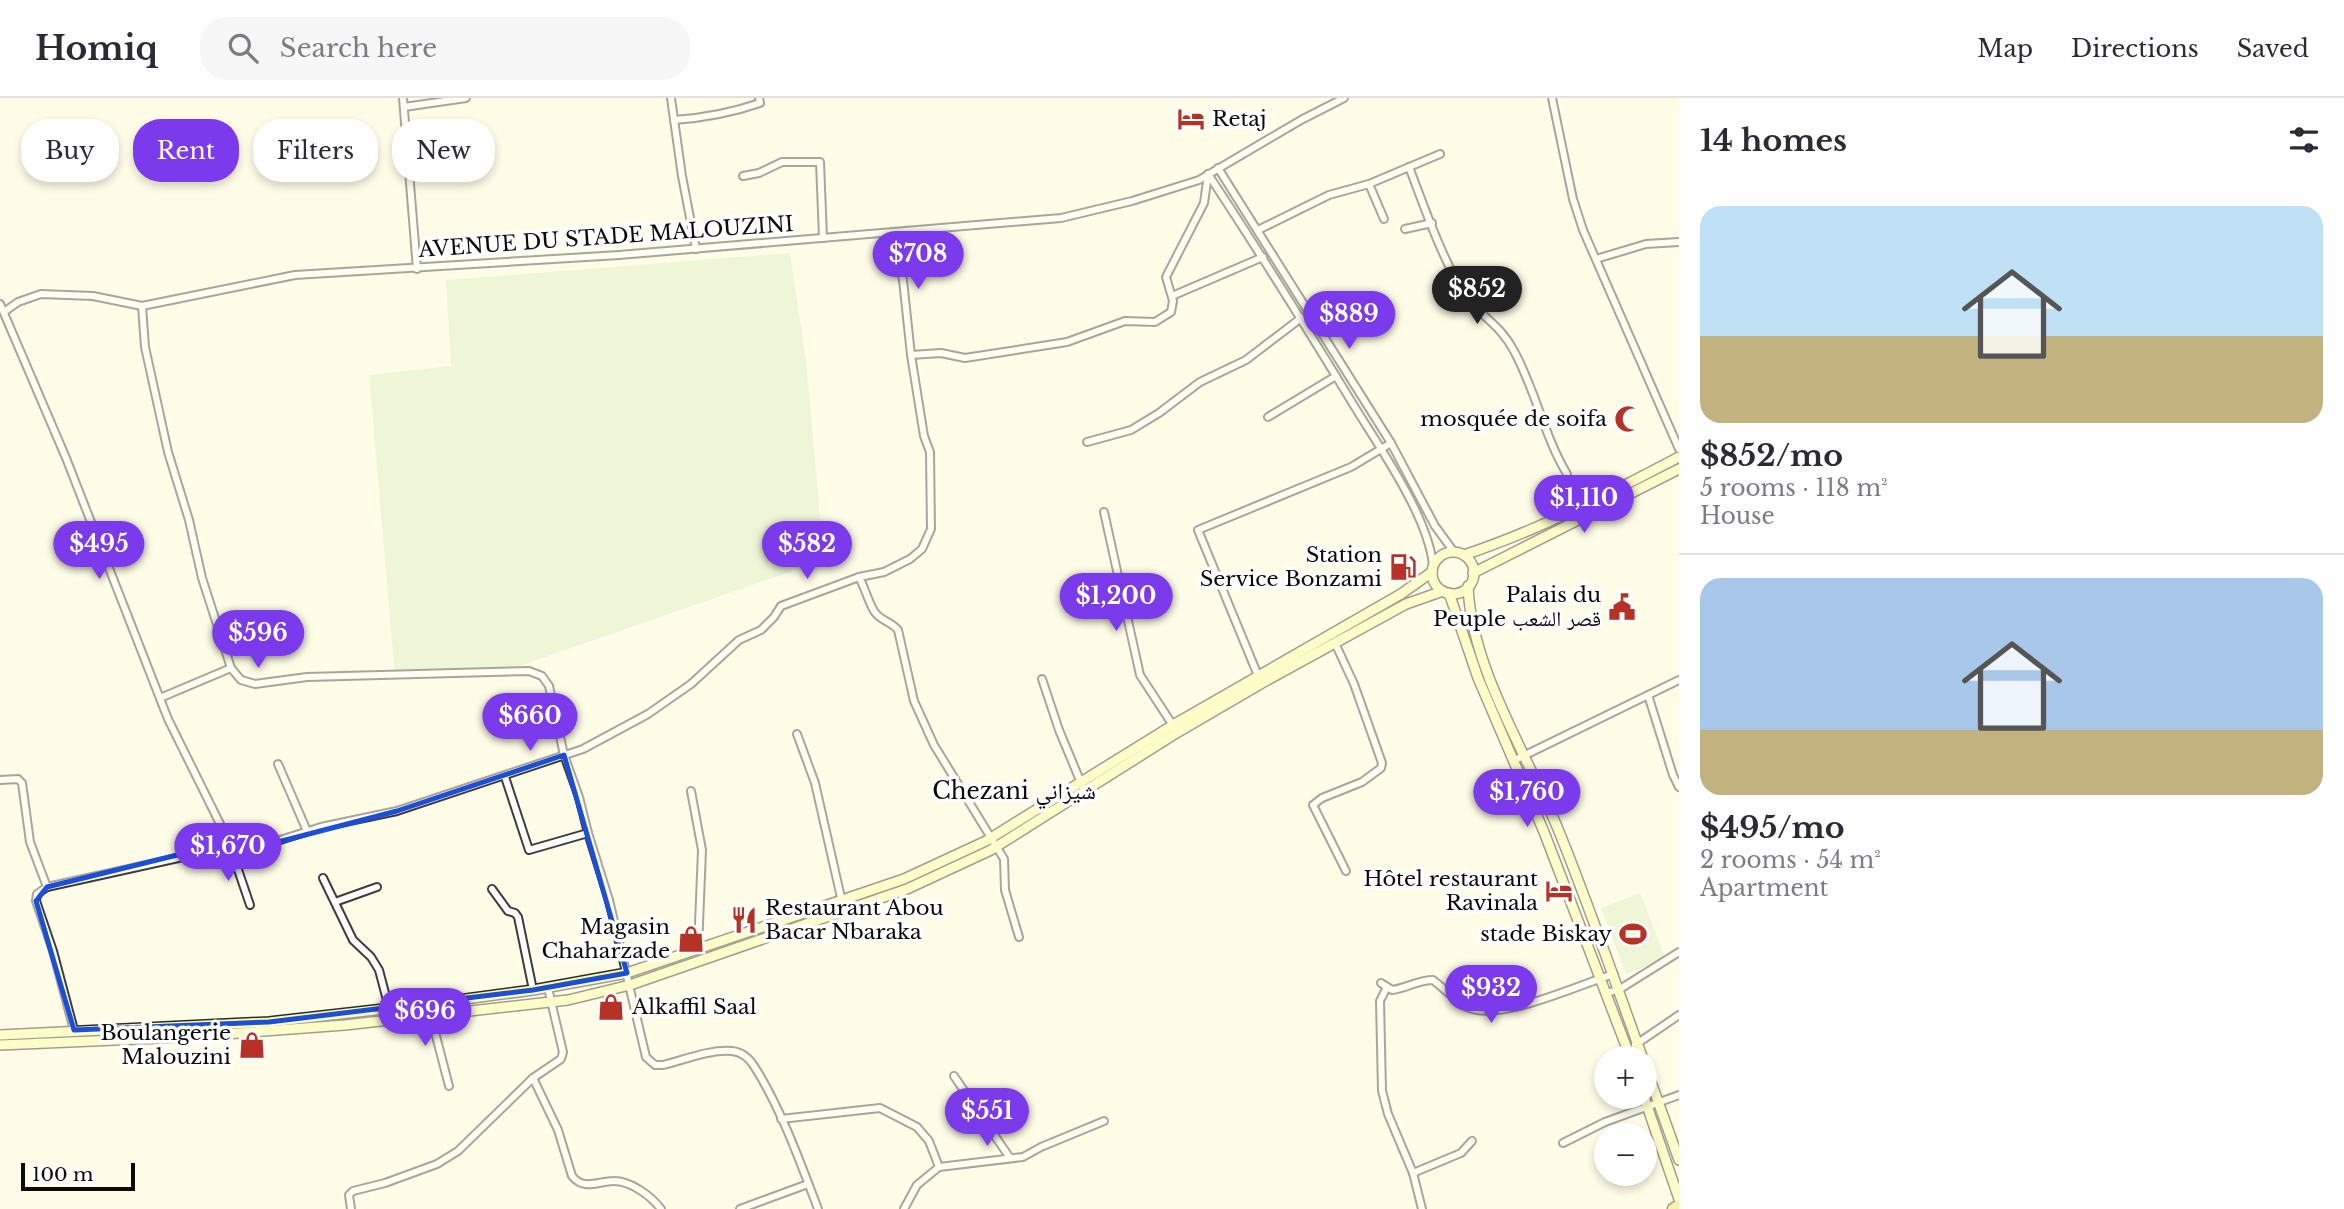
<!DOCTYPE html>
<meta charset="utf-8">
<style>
:root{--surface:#fff;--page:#f7f7f7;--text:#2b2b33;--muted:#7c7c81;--line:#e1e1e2;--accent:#7c3aed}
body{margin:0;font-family:"Libre Baskerville","Noto Naskh Arabic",serif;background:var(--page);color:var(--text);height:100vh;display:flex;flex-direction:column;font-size:26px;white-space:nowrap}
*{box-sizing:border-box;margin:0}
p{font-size:23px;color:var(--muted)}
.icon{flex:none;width:38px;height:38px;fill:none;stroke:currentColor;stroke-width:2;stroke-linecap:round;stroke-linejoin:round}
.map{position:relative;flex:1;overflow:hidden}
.drawer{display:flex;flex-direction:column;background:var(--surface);width:665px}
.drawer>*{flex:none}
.top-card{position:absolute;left:21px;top:21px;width:665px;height:63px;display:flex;gap:14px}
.buttons{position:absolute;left:1594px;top:948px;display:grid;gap:14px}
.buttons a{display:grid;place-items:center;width:63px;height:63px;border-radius:50%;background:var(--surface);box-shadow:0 4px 10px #0003;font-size:35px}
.scale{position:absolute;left:21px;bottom:18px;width:114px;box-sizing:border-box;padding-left:7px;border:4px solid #0a0a0a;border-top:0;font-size:19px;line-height:24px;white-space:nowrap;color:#0a0a0a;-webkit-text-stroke:5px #fff;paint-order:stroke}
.price{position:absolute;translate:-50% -60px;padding:0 16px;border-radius:24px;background:var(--accent);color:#fff;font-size:23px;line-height:46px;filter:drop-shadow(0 2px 4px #0008)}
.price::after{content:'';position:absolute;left:50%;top:42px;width:21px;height:16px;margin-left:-10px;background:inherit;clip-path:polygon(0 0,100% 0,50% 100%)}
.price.current{background:#222;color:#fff}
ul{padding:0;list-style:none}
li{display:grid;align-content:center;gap:14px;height:371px;padding:0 21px}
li+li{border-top:2px solid var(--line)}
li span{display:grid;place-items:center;height:217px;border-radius:21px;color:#555}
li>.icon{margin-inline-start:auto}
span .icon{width:126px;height:126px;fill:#fffc;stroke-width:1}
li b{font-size:30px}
h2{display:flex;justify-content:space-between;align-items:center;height:84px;padding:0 21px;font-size:30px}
.pill{padding:0 24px;border-radius:28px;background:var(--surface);box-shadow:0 4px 10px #0003;font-size:24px;line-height:63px}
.pill.current{background:var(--accent);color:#fff}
header{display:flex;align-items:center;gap:42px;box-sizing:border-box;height:98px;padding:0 35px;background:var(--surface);border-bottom:2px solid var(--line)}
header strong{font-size:33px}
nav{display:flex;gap:38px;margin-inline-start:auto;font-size:24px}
.search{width:490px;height:63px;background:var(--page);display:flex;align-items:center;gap:18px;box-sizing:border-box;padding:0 24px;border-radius:28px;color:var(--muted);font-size:26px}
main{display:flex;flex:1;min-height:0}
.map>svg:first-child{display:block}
.pitch{fill:#dbeec5}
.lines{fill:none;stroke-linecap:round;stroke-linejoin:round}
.street-casing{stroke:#3d3d3d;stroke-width:10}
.secondary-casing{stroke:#2c2c2c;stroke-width:12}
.primary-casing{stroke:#1b1b1b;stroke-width:13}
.street{stroke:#fff;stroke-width:6}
.secondary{stroke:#fcfda4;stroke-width:9}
.primary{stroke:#f6e461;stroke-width:10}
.marked{fill:none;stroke:#1d4ed8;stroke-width:5;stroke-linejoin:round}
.labels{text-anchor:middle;stroke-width:7;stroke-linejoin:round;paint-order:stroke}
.poi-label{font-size:21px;fill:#0a0a0a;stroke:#fff;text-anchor:end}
.street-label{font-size:21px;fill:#0a0a0a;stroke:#fff}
.neighbourhood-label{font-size:23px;fill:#0a0a0a;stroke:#fff}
</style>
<header>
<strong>Homiq</strong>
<div class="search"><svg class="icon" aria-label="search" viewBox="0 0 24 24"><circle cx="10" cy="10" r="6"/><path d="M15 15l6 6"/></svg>Search here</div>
<nav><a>Map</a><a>Directions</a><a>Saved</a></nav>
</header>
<main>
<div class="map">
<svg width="1679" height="1111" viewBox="0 0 1679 1111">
<rect width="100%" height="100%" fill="#fffde8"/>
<g class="pitch">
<polygon points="790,155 806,263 824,462 508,572 395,578 369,277 451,268 446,182"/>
<polygon points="1640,795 1666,861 1626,876 1601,810"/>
</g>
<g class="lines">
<defs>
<g id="street">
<polyline points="403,0 417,171"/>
<polyline points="671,0 682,78 696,151"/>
<polyline points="1552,0 1573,101 1583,132 1679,351"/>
<polyline points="404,9 466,0"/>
<path d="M674 22C704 20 731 15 760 5L759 0"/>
<path d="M1409 69C1424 108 1442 161 1465 197 1481 219 1500 226 1514 253 1536 293 1544 338 1567 376"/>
<polyline points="1218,70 1391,345 1435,428 1454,454"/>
<path d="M1208 76C1259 153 1308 232 1356 311 1382 353 1428 419 1433 467"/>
<polyline points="743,78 759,75 782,64 820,64 823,140"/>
<polyline points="1369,86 1384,121"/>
<polyline points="1405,131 1432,125"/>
<polyline points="1258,132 1329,97 1369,86 1440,56"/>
<polyline points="1596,161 1646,146 1679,144"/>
<polyline points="1172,198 1263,159"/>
<polyline points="0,206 66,360 168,621 227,740 226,745 232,754 255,750 321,729 397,713 583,651 648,616 691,586 739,542 761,532 774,519 781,508 859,479 884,474 910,461 922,451 931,431 930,354 924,338 911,257 903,182 891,135"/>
<path d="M142 208 145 249 168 354 189 422 202 480 231 570 241 582 255 586 307 579 529 573 542 578 549 588 564 657 579 699 588 735 609 802 646 959 655 967H663C684 962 710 951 732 953 741 954 749 960 754 968 780 1008 801 1066 818 1111"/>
<polyline points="4,214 18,204 41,196 93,198 142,208 295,177 619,157 1061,120 1132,103 1199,82 1301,22 1344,0"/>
<polyline points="911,257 941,255 965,260 1067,244 1125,223 1155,224 1171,214 1173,203 1166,179 1204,105 1208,76"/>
<polyline points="1268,319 1336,278"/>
<polyline points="1087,344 1131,332 1159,315 1200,284 1246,262 1301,220"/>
<polyline points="1104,414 1140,577 1174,629"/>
<path d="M859 479C865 490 868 503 874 513 880 523 891 523 898 532L914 603 934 647 1004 761 1005 792 1019 839"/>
<polyline points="1335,545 1354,586 1382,665 1381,670 1362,684 1322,700 1313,707 1346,773"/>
<polyline points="1259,580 1198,432 1351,369 1391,345"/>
<polyline points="1042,581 1059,632 1084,692"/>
<polyline points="1648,597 1673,677 1679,689"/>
<polyline points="160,600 231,570"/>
<polyline points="797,636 815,685 842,804"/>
<polyline points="1513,663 1679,582"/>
<polyline points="278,666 307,733"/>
<polyline points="505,679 529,752 588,735"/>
<polyline points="0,682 18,681 22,685 30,744 47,789"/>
<polyline points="691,693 702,752 698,850"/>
<polyline points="232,754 250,807"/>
<polyline points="323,780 353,842 371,859 379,872 389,910"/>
<polyline points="492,791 508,813 515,815 518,819 533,892"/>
<polyline points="335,804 377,789"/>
<path d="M1381 885 1392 892C1407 890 1418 882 1433 882 1444 890 1455 903 1467 909 1499 925 1580 886 1614 876"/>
<polyline points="1387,889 1380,903 1382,993 1388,1016 1413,1075 1422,1111"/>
<polyline points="1607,895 1620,891 1679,854"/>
<polyline points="430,915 449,988"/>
<polyline points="74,932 53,853 36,803 37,796 47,789 219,751 226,745"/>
<polyline points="1635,947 1679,917"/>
<polyline points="954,978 1010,1060"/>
<path d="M533 980 558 1032 572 1078C584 1093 598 1083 614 1083 631 1083 651 1098 661 1111"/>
<polyline points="781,1021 880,1010 917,1029 929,1043 939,1069"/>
<polyline points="1563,1045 1605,1024 1679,997"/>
<polyline points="1413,1075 1461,1055 1472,1043"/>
<polyline points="351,1111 349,1097 353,1093 385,1085 437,1066 458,1053 533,980 561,961 563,954 548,890"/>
<polyline points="740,1111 808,1086"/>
<polyline points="904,1111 917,1087 939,1069 1023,1059 1041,1049 1104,1023"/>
</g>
<g id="secondary">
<circle cx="1453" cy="475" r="21"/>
<path d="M1464 457C1539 432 1609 396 1679 359"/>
<polyline points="1473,475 1679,371"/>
<path d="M1468 488C1471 570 1527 656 1558 731 1589 807 1615 884 1643 961"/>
<polyline points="1449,495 1478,580 1544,734 1631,961"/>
<polyline points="0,937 269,924 428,906 533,892 627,875 904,781 986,743 1173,627 1401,496 1432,474"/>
<polyline points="0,947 185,939 345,927 568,902 630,887 907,791 991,752 1178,634 1262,585 1406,506 1443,493"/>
<polyline points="1645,967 1679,1062"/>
<polyline points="1644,999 1679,1101"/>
</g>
<polyline id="primary" points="1673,1111 1679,1107"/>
</defs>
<use href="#street" class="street-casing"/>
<use href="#secondary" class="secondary-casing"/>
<use href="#primary" class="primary-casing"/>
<use href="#street" class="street"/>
<use href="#secondary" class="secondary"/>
<use href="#primary" class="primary"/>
</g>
<path d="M0 0H1679V1111H0ZM564 657 627 875 533 892 269 924 74 932 36 803 47 789 226 745 232 754 255 750 397 713Z" fill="#fffde8" fill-opacity=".55" fill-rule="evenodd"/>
<path class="marked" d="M564 657 627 875 533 892 269 924 74 932 36 803 47 789 226 745 232 754 255 750 397 713Z"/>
<defs>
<symbol id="hotel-bare" viewBox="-9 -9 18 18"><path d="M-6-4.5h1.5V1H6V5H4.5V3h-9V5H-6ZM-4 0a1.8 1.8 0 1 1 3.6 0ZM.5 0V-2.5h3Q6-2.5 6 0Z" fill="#b63126" stroke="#fff" stroke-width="2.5" paint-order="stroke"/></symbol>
<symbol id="mosque-bare" viewBox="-9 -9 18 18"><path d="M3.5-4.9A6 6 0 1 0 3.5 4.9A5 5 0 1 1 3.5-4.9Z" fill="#b63126" stroke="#fff" stroke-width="2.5" paint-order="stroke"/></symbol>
<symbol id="fuel-bare" viewBox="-9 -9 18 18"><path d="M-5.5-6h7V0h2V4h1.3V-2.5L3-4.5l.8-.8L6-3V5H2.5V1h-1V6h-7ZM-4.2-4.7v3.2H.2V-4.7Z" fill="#b63126" stroke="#fff" stroke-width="2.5" paint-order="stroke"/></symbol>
<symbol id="civic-bare" viewBox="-9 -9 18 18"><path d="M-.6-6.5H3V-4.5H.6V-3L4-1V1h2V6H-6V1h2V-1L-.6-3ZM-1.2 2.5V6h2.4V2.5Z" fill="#b63126" stroke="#fff" stroke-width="2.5" paint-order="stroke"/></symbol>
<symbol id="restaurant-bare" viewBox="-9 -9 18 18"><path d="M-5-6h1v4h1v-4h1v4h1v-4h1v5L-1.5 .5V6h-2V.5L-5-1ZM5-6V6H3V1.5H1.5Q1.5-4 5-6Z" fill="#b63126" stroke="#fff" stroke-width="2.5" paint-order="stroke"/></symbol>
<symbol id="stadium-bare" viewBox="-9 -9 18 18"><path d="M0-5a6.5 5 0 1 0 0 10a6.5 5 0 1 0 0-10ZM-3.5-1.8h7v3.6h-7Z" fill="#b63126" stroke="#fff" stroke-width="2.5" paint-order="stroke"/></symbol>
<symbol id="shop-bare" viewBox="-9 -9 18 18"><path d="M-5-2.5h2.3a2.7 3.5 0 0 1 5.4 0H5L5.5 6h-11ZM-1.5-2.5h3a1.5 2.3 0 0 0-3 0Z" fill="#b63126" stroke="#fff" stroke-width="2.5" paint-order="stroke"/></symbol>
</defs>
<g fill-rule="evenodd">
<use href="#hotel-bare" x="1172" y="2" width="38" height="38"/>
<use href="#mosque-bare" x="1609" y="302" width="38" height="38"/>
<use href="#fuel-bare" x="1384" y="450" width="38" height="38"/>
<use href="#civic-bare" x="1603" y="490" width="38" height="38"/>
<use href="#hotel-bare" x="1540" y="774" width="38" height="38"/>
<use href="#restaurant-bare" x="725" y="803" width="38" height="38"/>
<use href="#stadium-bare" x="1614" y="817" width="38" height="38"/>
<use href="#shop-bare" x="672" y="822" width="38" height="38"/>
<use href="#shop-bare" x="592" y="890" width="38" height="38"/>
<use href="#shop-bare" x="233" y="928" width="38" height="38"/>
</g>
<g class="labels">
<g class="poi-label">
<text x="1212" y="28" text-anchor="start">Retaj</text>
<text x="1607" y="328">mosquée de soifa</text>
<text x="1382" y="464">Station<tspan x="1382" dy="24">Service Bonzami</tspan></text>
<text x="1601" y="504">Palais du<tspan x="1601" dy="24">Peuple قصر الشعب</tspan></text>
<text x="1538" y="788">Hôtel restaurant<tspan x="1538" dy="24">Ravinala</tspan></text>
<text x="765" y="817" text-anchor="start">Restaurant Abou<tspan x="765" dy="24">Bacar Nbaraka</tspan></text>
<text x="670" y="836">Magasin<tspan x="670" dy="24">Chaharzade</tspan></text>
<text x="1612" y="843">stade Biskay</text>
<text x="632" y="916" text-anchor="start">Alkaffil Saal</text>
<text x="231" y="942">Boulangerie<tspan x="231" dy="24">Malouzini</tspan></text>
</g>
<g class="street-label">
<text transform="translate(606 139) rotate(-4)" y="7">AVENUE DU STADE MALOUZINI</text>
</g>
<g class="neighbourhood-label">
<text x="1014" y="701">Chezani شيزاني</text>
</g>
</g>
</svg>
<div class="buttons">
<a>+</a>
<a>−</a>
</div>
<div class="scale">100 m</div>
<b class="price" style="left:918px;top:193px">$708</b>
<b class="price current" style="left:1477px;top:228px">$852</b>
<b class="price" style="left:1349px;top:253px">$889</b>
<b class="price" style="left:1584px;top:437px">$1,110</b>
<b class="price" style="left:99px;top:483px">$495</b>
<b class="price" style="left:807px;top:483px">$582</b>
<b class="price" style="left:1116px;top:535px">$1,200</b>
<b class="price" style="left:258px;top:572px">$596</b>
<b class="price" style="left:530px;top:655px">$660</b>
<b class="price" style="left:1527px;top:731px">$1,760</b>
<b class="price" style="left:228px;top:785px">$1,670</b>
<b class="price" style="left:1491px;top:927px">$932</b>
<b class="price" style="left:425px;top:950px">$696</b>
<b class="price" style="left:987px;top:1050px">$551</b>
<div class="top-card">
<a class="pill">Buy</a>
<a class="pill current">Rent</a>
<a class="pill">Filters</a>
<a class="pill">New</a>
</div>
</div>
<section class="drawer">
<h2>14 homes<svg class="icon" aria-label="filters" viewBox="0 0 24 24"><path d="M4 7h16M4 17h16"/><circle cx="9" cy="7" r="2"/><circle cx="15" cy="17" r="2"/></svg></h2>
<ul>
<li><span style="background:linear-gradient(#bfe0f5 60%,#c2b280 0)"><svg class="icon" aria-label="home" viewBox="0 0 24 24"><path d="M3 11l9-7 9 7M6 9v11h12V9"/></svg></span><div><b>$852/mo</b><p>5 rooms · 118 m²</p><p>House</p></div></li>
<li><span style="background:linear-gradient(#a9c7e8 70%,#c2b280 0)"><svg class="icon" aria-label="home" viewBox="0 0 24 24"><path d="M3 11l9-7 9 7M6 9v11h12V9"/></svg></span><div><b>$495/mo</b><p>2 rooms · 54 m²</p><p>Apartment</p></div></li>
</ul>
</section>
</main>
